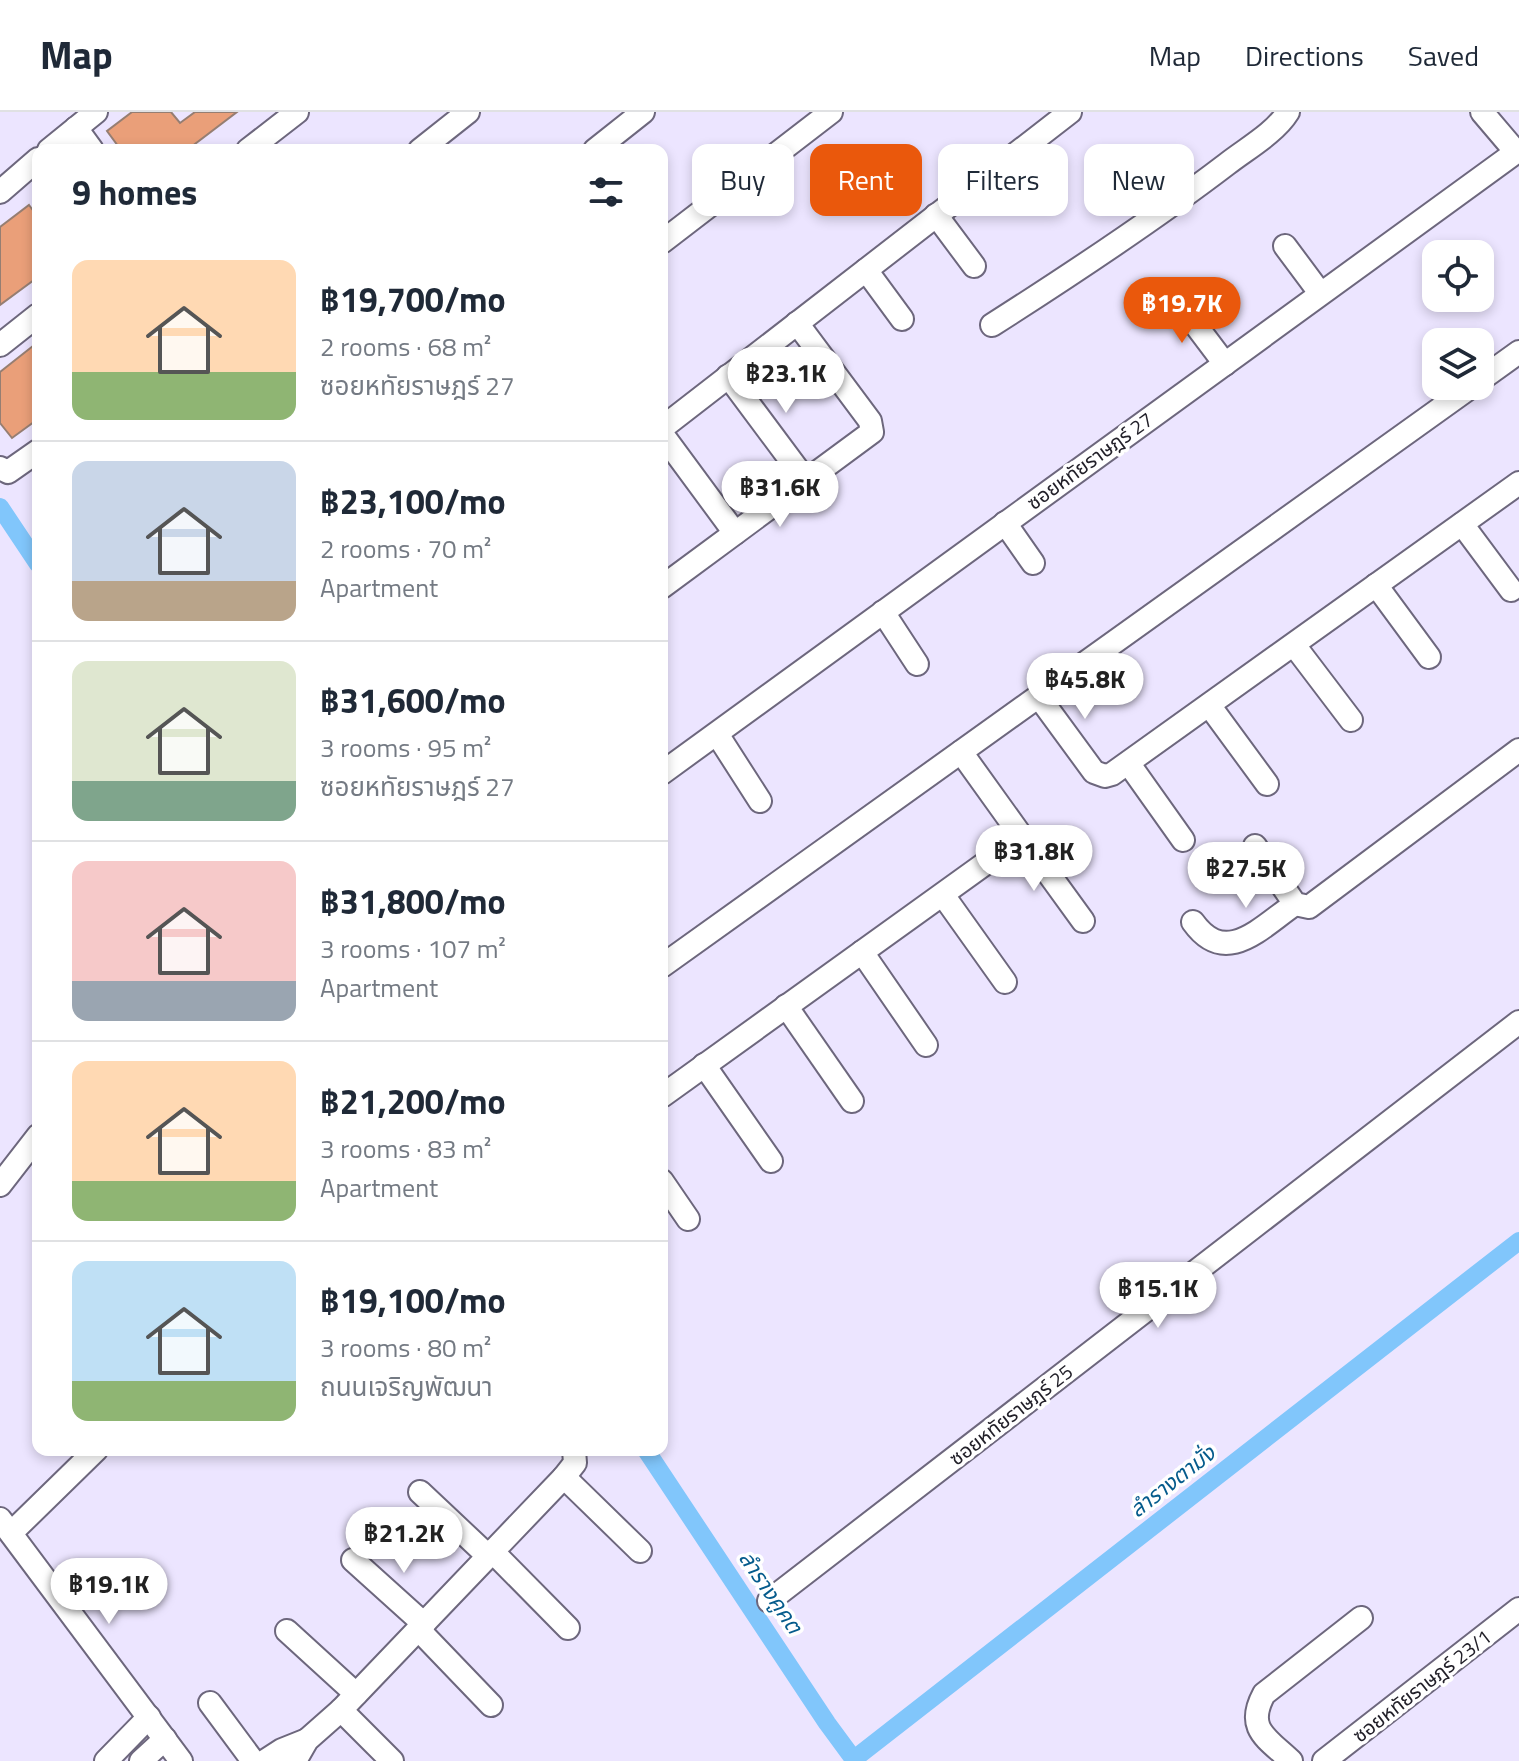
<!DOCTYPE html>
<meta charset="utf-8">
<style>
:root{--surface:#fff;--page:#f6f6f7;--text:#1f2937;--muted:#747a83;--line:#e0e1e3;--accent:#ea580c}
body{margin:0;font-family:"Titillium Web","Noto Sans Thai",sans-serif;background:var(--page);color:var(--text);height:100vh;display:flex;flex-direction:column;font-size:30px;white-space:nowrap}
*{box-sizing:border-box;margin:0}
p{font-size:26px;color:var(--muted)}
.icon{flex:none;width:44px;height:44px;fill:none;stroke:currentColor;stroke-width:2;stroke-linecap:round;stroke-linejoin:round}
.map{position:relative;flex:1;overflow:hidden}
.side{position:absolute;left:32px;top:32px;width:636px;height:1312px;display:flex;flex-direction:column;background:var(--surface);border-radius:16px;box-shadow:0 4px 12px #0003}
.side>*{flex:none}
.top-card{position:absolute;left:692px;top:32px;width:706px;height:72px;display:flex;gap:16px}
.controls{position:absolute;left:1422px;top:128px;display:grid;gap:16px}
.controls a{display:grid;place-items:center;width:72px;height:72px;border-radius:16px;background:var(--surface);box-shadow:0 4px 12px #0003;font-size:40px}
.price{position:absolute;translate:-50% -68px;padding:0 18px;border-radius:28px;background:#fff;color:#222;font-size:26px;line-height:52px;filter:drop-shadow(0 2px 4px #0008)}
.price::after{content:'';position:absolute;left:50%;top:48px;width:24px;height:18px;margin-left:-12px;background:inherit;clip-path:polygon(0 0,100% 0,50% 100%)}
.price.current{background:var(--accent);color:#fff}
ul{padding:0;list-style:none}
li{display:flex;align-items:center;gap:24px;height:200px;padding:0 40px}
li+li{border-top:2px solid var(--line)}
li span{display:grid;place-items:center;flex:none;width:224px;height:160px;border-radius:16px;color:#555}
li>.icon{margin-inline-start:auto}
span .icon{width:96px;height:96px;fill:#fffc;stroke-width:1}
li b{font-size:34px}
h2{display:flex;justify-content:space-between;align-items:center;height:96px;padding:0 40px;font-size:34px}
.pill{padding:0 28px;border-radius:16px;background:var(--surface);box-shadow:0 4px 12px #0003;font-size:28px;line-height:72px}
.pill.current{background:var(--accent);color:#fff}
header{display:flex;align-items:center;gap:48px;box-sizing:border-box;height:112px;padding:0 40px;background:var(--surface);border-bottom:2px solid var(--line)}
header strong{font-size:38px}
nav{display:flex;gap:44px;margin-inline-start:auto;font-size:28px}
.map>svg:first-child{display:block}
.lines{fill:none;stroke-linecap:round;stroke-linejoin:round}
.canal{stroke:#81c6fb;stroke-width:18}
.building{fill:#ea9f79;stroke:#967e72;stroke-width:2}
.minor-casing{stroke:#6d677d;stroke-width:26}
.minor{stroke:#fff;stroke-width:22}
.labels{text-anchor:middle;stroke-width:7;stroke-linejoin:round;paint-order:stroke}
.street-label{font-size:20px;fill:#222029;stroke:#fff}
.water-label{font-size:22px;font-style:italic;fill:#055b8c;stroke:#fff}
</style>
<header>
<strong>Map</strong>
<nav><a>Map</a><a>Directions</a><a>Saved</a></nav>
</header>
<div class="map">
<svg width="1519" height="1649" viewBox="0 0 1519 1649">
<rect width="100%" height="100%" fill="#ece5ff"/>
<g class="lines">
<g class="canal">
<polyline points="0,395 38,452"/>
<polyline points="646,1338 827,1611 855,1649"/>
<polyline points="854,1647 1519,1129"/>
</g>
</g>
<g class="building">
<polygon points="132,0 171,0 180,11 195,0 237,0 187,38 121,38 107,19"/>
<polygon points="29,93 38,105 38,165 0,193 0,115"/>
<polygon points="38,230 38,307 12,326 0,311 0,260"/>
</g>
<g class="lines">
<defs>
<g id="minor">
<polyline points="1482,0 1516,40"/>
<polyline points="76,16 92,38"/>
<polyline points="49,38 96,0"/>
<polyline points="248,38 297,0"/>
<polyline points="420,38 468,0"/>
<polyline points="595,38 643,0"/>
<polyline points="1006,49 1031,83"/>
<polyline points="0,80 38,47"/>
<polyline points="936,103 974,154"/>
<polyline points="662,130 831,0"/>
<polyline points="1285,134 1320,181"/>
<polyline points="866,158 902,207"/>
<polyline points="1176,187 1225,252"/>
<path d="M992 213C1072 162 1151 110 1227 52 1246 37 1275 21 1288 0"/>
<polyline points="0,233 38,203"/>
<polyline points="728,264 807,370"/>
<polyline points="1480,268 1519,240"/>
<polyline points="662,316 1070,0"/>
<polyline points="662,322 735,421"/>
<polyline points="0,356 8,360 38,339"/>
<polyline points="1005,411 1033,451"/>
<polyline points="1462,412 1511,478"/>
<polyline points="1376,473 1429,545"/>
<polyline points="662,475 872,320 870,309 797,211"/>
<polyline points="883,500 917,552"/>
<polyline points="1294,533 1351,608"/>
<polyline points="1039,585 1094,660 1105,664 1112,662 1519,371"/>
<polyline points="1209,593 1267,672"/>
<polyline points="717,622 760,689"/>
<polyline points="1129,652 1183,728"/>
<polyline points="662,661 1519,38"/>
<polyline points="1022,725 1083,809"/>
<polyline points="1255,734 1295,792 1309,795 1519,638"/>
<polyline points="943,783 1005,870"/>
<path d="M1193 810C1226 856 1261 815 1295 792"/>
<polyline points="862,840 926,933"/>
<polyline points="662,854 1472,274"/>
<polyline points="786,894 852,989"/>
<polyline points="704,953 771,1049"/>
<polyline points="662,984 1022,725 961,640"/>
<polyline points="662,1069 688,1107"/>
<polyline points="0,1073 38,1024"/>
<polyline points="564,1365 640,1439"/>
<polyline points="420,1380 488,1444"/>
<polyline points="0,1407 181,1649"/>
<polyline points="11,1421 96,1338"/>
<polyline points="492,1439 568,1516"/>
<polyline points="353,1448 424,1512"/>
<polyline points="769,1489 1519,910"/>
<polyline points="418,1517 491,1593"/>
<polyline points="287,1519 356,1582"/>
<polyline points="210,1591 253,1649"/>
<polyline points="341,1598 392,1649"/>
<polyline points="106,1649 149,1605"/>
<polyline points="141,1649 165,1627"/>
<polyline points="265,1649 282,1638 307,1628"/>
<polyline points="295,1649 307,1628 341,1598 564,1365 575,1351 574,1338"/>
<path d="M1291 1649C1267 1626 1245 1617 1264 1582L1361 1506"/>
<polyline points="1324,1649 1519,1497"/>
</g>
</defs>
<use href="#minor" class="minor-casing"/>
<use href="#minor" class="minor"/>
</g>
<g class="labels">
<g class="street-label">
<text transform="translate(1090 349) rotate(-36)" y="7">ซอยหทัยราษฎร์ 27</text>
<text transform="translate(1011 1303) rotate(-38)" y="7">ซอยหทัยราษฎร์ 25</text>
<text transform="translate(1422 1574) rotate(-38)" y="7">ซอยหทัยราษฎร์ 23/1</text>
</g>
<g class="water-label">
<text transform="translate(1172 1369) rotate(-38)" y="8">ลำรางตามั่ง</text>
<text transform="translate(771 1480) rotate(56)" y="8">ลำรางคูคต</text>
</g>
</g>
</svg>
<div class="controls">
<a><svg class="icon" aria-label="locate" viewBox="0 0 24 24"><circle cx="12" cy="12" r="6"/><path d="M12 2v4M12 18v4M2 12h4M18 12h4"/></svg></a>
<a><svg class="icon" aria-label="layers" viewBox="0 0 24 24"><path d="M12 4l9 5-9 5-9-5zM3 14l9 5 9-5"/></svg></a>
</div>
<b class="price current" style="left:1182px;top:233px">฿19.7K</b>
<b class="price" style="left:786px;top:303px">฿23.1K</b>
<b class="price" style="left:780px;top:417px">฿31.6K</b>
<b class="price" style="left:1085px;top:609px">฿45.8K</b>
<b class="price" style="left:1034px;top:781px">฿31.8K</b>
<b class="price" style="left:1246px;top:798px">฿27.5K</b>
<b class="price" style="left:1158px;top:1218px">฿15.1K</b>
<b class="price" style="left:404px;top:1463px">฿21.2K</b>
<b class="price" style="left:109px;top:1514px">฿19.1K</b>
<div class="top-card">
<a class="pill">Buy</a>
<a class="pill current">Rent</a>
<a class="pill">Filters</a>
<a class="pill">New</a>
</div>
<section class="side">
<h2>9 homes<svg class="icon" aria-label="filters" viewBox="0 0 24 24"><path d="M4 7h16M4 17h16"/><circle cx="9" cy="7" r="2"/><circle cx="15" cy="17" r="2"/></svg></h2>
<ul>
<li><span style="background:linear-gradient(#ffd9b3 70%,#8fb573 0)"><svg class="icon" aria-label="home" viewBox="0 0 24 24"><path d="M3 11l9-7 9 7M6 9v11h12V9"/></svg></span><div><b>฿19,700/mo</b><p>2 rooms · 68 m²</p><p>ซอยหทัยราษฎร์ 27</p></div></li>
<li><span style="background:linear-gradient(#c9d6e8 75%,#b9a48a 0)"><svg class="icon" aria-label="home" viewBox="0 0 24 24"><path d="M3 11l9-7 9 7M6 9v11h12V9"/></svg></span><div><b>฿23,100/mo</b><p>2 rooms · 70 m²</p><p>Apartment</p></div></li>
<li><span style="background:linear-gradient(#dfe7d0 75%,#7fa58c 0)"><svg class="icon" aria-label="home" viewBox="0 0 24 24"><path d="M3 11l9-7 9 7M6 9v11h12V9"/></svg></span><div><b>฿31,600/mo</b><p>3 rooms · 95 m²</p><p>ซอยหทัยราษฎร์ 27</p></div></li>
<li><span style="background:linear-gradient(#f6c9c9 75%,#9aa5b1 0)"><svg class="icon" aria-label="home" viewBox="0 0 24 24"><path d="M3 11l9-7 9 7M6 9v11h12V9"/></svg></span><div><b>฿31,800/mo</b><p>3 rooms · 107 m²</p><p>Apartment</p></div></li>
<li><span style="background:linear-gradient(#ffd9b3 75%,#8fb573 0)"><svg class="icon" aria-label="home" viewBox="0 0 24 24"><path d="M3 11l9-7 9 7M6 9v11h12V9"/></svg></span><div><b>฿21,200/mo</b><p>3 rooms · 83 m²</p><p>Apartment</p></div></li>
<li><span style="background:linear-gradient(#bfe0f5 75%,#8fb573 0)"><svg class="icon" aria-label="home" viewBox="0 0 24 24"><path d="M3 11l9-7 9 7M6 9v11h12V9"/></svg></span><div><b>฿19,100/mo</b><p>3 rooms · 80 m²</p><p>ถนนเจริญพัฒนา</p></div></li>
</ul>
</section>
</div>
